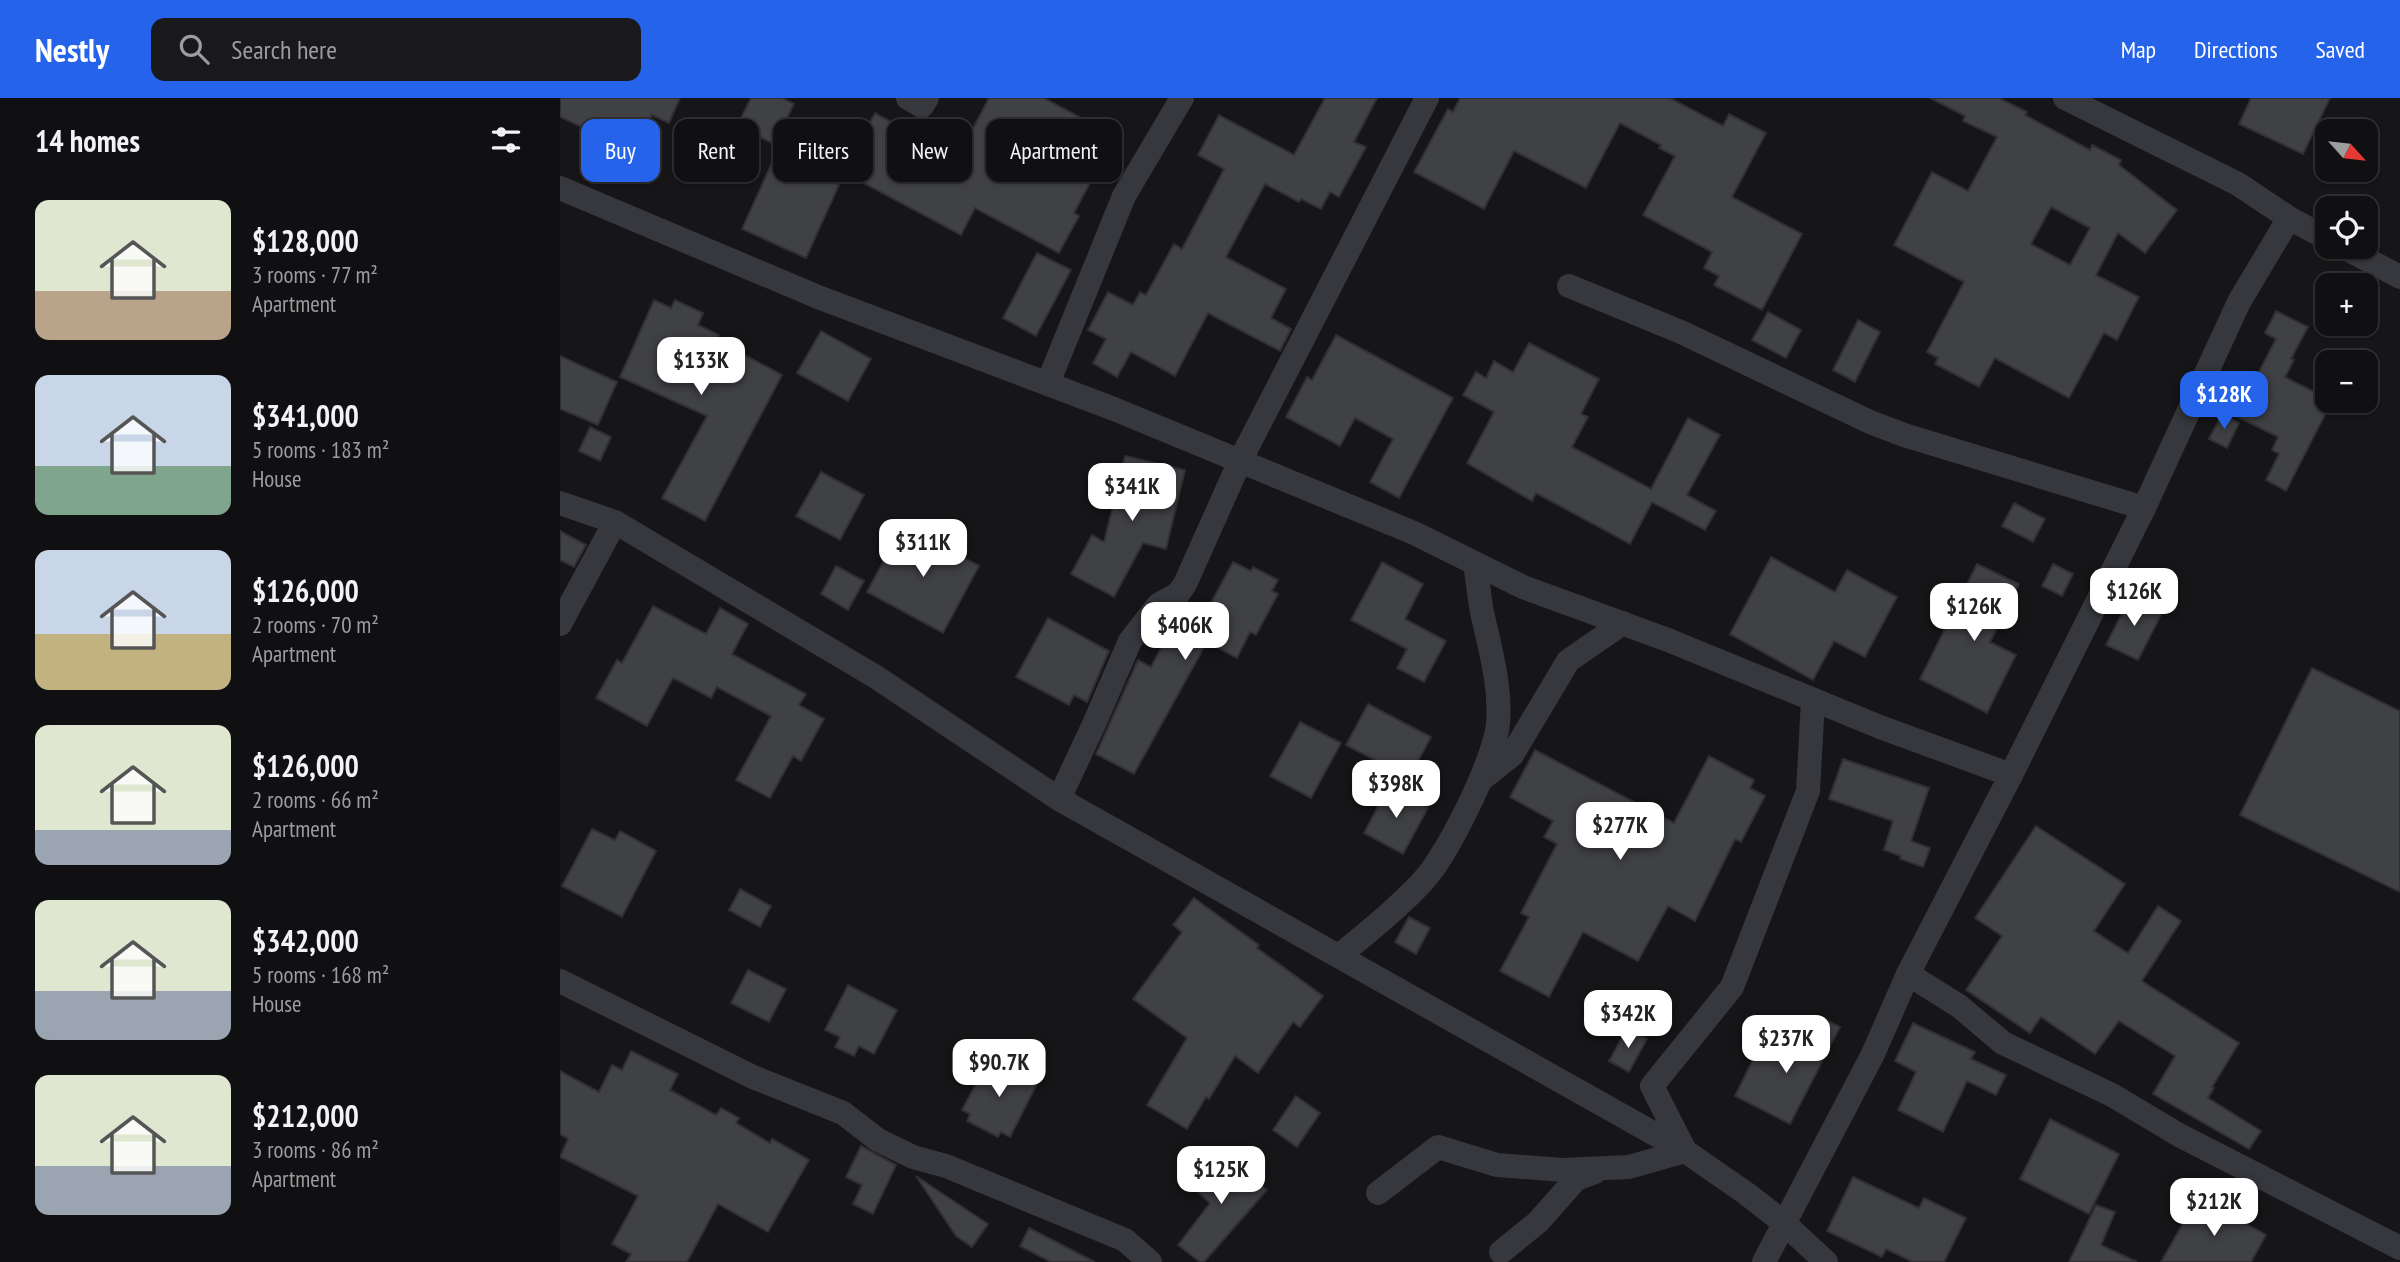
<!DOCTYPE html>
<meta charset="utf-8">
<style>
:root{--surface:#101012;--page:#19191b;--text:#f1f3f6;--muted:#9c9d9f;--line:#303032;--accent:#2563eb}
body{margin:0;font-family:"PT Sans Narrow",sans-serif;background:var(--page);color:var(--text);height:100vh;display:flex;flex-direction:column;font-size:26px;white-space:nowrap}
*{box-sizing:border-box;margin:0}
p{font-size:23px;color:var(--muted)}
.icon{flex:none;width:38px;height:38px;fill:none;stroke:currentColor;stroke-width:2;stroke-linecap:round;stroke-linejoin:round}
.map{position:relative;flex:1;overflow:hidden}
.side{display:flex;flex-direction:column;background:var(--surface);width:560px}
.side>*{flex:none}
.top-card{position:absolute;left:21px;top:21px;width:665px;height:63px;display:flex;gap:14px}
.needle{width:46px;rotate:117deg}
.fabs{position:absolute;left:1755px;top:21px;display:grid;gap:14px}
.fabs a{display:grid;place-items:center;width:63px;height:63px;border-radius:14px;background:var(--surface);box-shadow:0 2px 5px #0004,0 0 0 2px var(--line);font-size:35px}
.price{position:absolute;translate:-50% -60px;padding:0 16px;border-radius:14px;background:#fff;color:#222;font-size:23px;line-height:46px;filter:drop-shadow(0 2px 4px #0008)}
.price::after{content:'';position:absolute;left:50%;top:42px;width:21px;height:16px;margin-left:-10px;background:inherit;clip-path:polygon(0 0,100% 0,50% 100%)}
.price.current{background:var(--accent);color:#fff}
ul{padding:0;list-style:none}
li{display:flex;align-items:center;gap:21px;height:175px;padding:0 35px}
li span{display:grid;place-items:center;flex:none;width:196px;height:140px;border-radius:14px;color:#555}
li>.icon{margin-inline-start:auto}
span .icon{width:84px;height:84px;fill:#fffc;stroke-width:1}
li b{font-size:30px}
h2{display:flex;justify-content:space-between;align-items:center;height:84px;padding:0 35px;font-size:30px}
.tag{padding:0 24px;border-radius:14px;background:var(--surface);box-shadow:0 2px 5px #0004,0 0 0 2px var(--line);font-size:24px;line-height:63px}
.tag.current{background:var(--accent);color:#fff}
header{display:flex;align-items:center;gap:42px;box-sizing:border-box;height:98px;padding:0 35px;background:var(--accent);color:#fff}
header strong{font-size:33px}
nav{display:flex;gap:38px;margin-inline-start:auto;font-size:24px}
.search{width:490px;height:63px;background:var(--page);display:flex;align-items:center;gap:18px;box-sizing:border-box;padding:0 24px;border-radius:14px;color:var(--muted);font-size:26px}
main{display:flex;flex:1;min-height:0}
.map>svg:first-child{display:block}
.building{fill:#404145;stroke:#303034;stroke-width:2;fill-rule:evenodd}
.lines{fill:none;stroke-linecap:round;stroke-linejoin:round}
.minor{stroke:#37383d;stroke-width:24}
</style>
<header>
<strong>Nestly</strong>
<div class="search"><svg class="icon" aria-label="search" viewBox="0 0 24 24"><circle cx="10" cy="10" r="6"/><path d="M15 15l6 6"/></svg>Search here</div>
<nav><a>Map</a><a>Directions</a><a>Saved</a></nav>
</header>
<main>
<section class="side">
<h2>14 homes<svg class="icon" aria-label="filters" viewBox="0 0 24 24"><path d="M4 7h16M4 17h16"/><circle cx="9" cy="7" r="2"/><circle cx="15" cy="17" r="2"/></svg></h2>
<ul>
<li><span style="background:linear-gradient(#dfe7d0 65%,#b9a48a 0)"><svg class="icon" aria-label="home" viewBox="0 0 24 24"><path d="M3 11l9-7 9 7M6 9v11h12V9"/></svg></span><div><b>$128,000</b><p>3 rooms · 77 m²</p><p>Apartment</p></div></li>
<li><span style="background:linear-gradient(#c9d6e8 65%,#7fa58c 0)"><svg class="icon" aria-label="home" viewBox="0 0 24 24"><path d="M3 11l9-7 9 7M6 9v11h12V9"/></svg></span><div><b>$341,000</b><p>5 rooms · 183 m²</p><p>House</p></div></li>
<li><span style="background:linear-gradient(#c9d6e8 60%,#c2b280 0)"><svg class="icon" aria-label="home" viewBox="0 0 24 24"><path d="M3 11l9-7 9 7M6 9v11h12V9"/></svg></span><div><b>$126,000</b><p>2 rooms · 70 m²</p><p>Apartment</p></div></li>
<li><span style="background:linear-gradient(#dfe7d0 75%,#9aa5b1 0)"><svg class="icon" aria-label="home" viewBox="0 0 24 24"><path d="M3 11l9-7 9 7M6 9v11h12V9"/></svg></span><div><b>$126,000</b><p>2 rooms · 66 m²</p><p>Apartment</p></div></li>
<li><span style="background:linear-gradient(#dfe7d0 65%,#9aa5b1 0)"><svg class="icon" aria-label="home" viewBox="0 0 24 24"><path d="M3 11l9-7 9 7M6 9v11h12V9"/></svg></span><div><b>$342,000</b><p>5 rooms · 168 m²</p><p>House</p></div></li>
<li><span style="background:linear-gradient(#dfe7d0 65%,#9aa5b1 0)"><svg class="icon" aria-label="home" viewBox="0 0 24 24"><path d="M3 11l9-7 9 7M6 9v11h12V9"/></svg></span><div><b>$212,000</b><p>3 rooms · 86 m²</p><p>Apartment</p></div></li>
</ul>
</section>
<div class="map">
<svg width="1840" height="1164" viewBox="0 0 1840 1164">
<rect width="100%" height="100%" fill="#161618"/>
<g class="building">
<polygon points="0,0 120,0 109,25 92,17 75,54 0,19"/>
<polygon points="191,0 222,0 234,6 214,46 177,28"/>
<polygon points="429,0 484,0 555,38 514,115 519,118 499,155 415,110 401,137 283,74 315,15 370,45 375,37 402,51"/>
<polygon points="765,0 817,0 794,44 806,49 779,99 770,94 761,111 741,101 739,104 705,86 666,159 726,191 711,220 731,231 720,253 648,215 615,278 571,254 557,279 533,265 546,241 528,232 548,194 573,207 580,194 586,197 614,146 622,151 664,71 638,57 659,17 734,57"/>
<polygon points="900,0 1110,0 1163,28 1169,16 1206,35 1172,99 1242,136 1202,212 1154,187 1159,178 1144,170 1152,154 1083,117 1115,58 1099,50 1101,47 1060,25 1026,90 954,53 924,111 854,74 888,11 893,14"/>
<path d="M1370 0H1439L1467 14 1465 17 1530 52 1532 47 1561 62 1559 67 1617 112 1585 155 1558 135 1536 177 1579 199 1557 242 1544 235 1509 300 1435 260 1419 289 1375 266 1378 260 1367 254 1404 184 1334 147 1372 74 1408 93 1437 39 1403 23 1405 18ZM1491 109 1530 130 1510 167 1471 146Z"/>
<polygon points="1691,0 1770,0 1743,56 1679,26"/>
<polygon points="215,58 279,87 246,160 182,131"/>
<polygon points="477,155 511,172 476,238 443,220"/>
<polygon points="94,202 111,210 115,202 143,215 138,227 159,237 157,242 222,277 145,423 102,400 147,318 60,279"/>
<polygon points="1716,213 1748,229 1731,261 1734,262 1725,279 1772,303 1726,393 1706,382 1719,356 1712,352 1718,339 1676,318 1716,241 1705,235"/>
<polygon points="1208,214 1241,232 1226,260 1192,242"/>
<polygon points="1298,222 1320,234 1295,284 1273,272"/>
<polygon points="261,233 311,261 288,303 237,275"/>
<polygon points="776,237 893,300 839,400 810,384 833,341 795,320 780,348 726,319 747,279 752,282"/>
<polygon points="969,245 1039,281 1021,316 1028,319 1012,349 1091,391 1128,320 1160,337 1127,397 1156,413 1145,432 1092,404 1070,446 976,395 972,403 907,365 934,314 903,297 916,274 926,280 934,263 953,274"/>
<polygon points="0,258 57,284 38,327 0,311"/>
<polygon points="1662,316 1679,325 1667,350 1649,341"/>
<polygon points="30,329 51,339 40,363 19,353"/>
<polygon points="565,358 625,372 606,451 583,445 554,499 511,476 532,437 544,444"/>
<polygon points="261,374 304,397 280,442 236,418"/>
<polygon points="1454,405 1485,421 1473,444 1442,428"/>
<polygon points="343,426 419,468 383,535 307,494"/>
<polygon points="0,433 26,447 14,469 0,462"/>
<polygon points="1211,459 1275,494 1287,472 1337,499 1305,559 1274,543 1253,582 1170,536"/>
<polygon points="673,464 691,473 693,469 718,482 712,493 718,496 696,537 690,534 677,560 647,544 574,676 536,656 578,562 591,569 610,533 601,527 608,519 619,512 640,525"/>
<polygon points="822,464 863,486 845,521 886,543 864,584 837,570 847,551 791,522"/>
<polygon points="1417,466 1459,486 1430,544 1456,557 1427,615 1360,581"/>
<polygon points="1493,466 1513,476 1502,498 1482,488"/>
<polygon points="276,468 304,483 288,512 261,496"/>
<polygon points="1571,497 1603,513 1578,562 1546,547"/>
<polygon points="93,508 146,536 160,510 188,526 172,556 246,596 239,607 264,621 241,663 233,658 210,700 176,682 211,618 157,589 151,600 113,580 87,628 36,600 57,562 62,565"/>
<polygon points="488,520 549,553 527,604 514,597 509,607 456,579"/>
<polygon points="1752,570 1840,613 1840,794 1680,717"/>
<polygon points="808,606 871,639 849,680 786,647"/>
<polygon points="740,624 781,645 751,700 710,678"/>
<polygon points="975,652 1114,725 1149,658 1194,682 1190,690 1205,698 1181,744 1175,741 1135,823 1108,808 1078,863 1023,834 989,899 940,873 969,819 961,815 997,746 984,739 993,723 950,699"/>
<polygon points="1283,661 1369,690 1351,743 1370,750 1363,769 1340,761 1341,758 1324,752 1333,723 1269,701"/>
<polygon points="828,689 868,710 843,756 804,735"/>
<polygon points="1476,728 1565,786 1534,833 1568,855 1598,808 1621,823 1582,883 1679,945 1652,989 1654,990 1648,1000 1701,1033 1689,1051 1593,996 1615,958 1559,923 1535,956 1481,919 1470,935 1406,892 1442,838 1415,820"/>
<polygon points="32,731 55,742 60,733 96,753 62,819 2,788"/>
<polygon points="180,791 211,808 200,829 169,812"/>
<polygon points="634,800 699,847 697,850 763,898 740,929 733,924 698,975 675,958 649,1001 646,999 627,1031 587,1007 627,940 573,901 622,834 613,827"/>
<polygon points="849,819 870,830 856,856 835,844"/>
<polygon points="188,872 226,891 209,924 171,905"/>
<polygon points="288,887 337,912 314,956 299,948 294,958 275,949 280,939 265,932"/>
<polygon points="1260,919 1280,929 1230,1026 1175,998 1197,953 1210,960 1216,949 1235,958 1238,951 1243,954"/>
<polygon points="1353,925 1415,954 1411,961 1446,977 1436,997 1407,983 1383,1034 1338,1012 1356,974 1335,963"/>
<polygon points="1067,930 1087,941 1069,974 1049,963"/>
<polygon points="71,953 118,976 110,992 156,1017 161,1010 179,1020 176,1025 210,1045 212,1041 249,1062 208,1134 158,1106 127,1164 66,1164 71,1156 52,1146 78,1098 0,1059 8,1041 0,1036 0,973 39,994 52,967 62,972"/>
<polygon points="430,959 478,984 450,1039 441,1034 438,1039 407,1023 410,1016 402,1012"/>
<polygon points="736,998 760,1015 737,1049 713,1032"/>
<polygon points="1490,1021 1559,1056 1529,1116 1460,1081"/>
<polygon points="301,1048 336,1067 313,1116 293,1106 302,1087 286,1079"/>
<polygon points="663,1054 707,1092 644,1164 640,1164 618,1147 650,1105 632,1089"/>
<polygon points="356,1078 428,1126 412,1149 396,1138"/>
<polygon points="1293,1079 1359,1110 1364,1100 1406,1120 1384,1164 1353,1164 1326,1151 1322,1159 1267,1133"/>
<polygon points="1638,1099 1706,1137 1691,1164 1601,1164"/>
<polygon points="1536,1107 1555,1114 1541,1147 1577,1164 1509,1164"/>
<polygon points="469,1130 535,1164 491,1164 460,1148"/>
</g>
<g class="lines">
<g class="minor">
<polyline points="348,0 362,8 367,0"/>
<polyline points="1505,0 1678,86 1729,120 1768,141"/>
<polyline points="0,90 258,199 554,311 854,435 963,489 1108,542 1320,629 1451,677"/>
<polyline points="1783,149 1840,179"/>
<polyline points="1009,188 1121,234 1310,324 1344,337 1584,410"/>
<polyline points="488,285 564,98 622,0"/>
<polyline points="0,405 55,424 316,579 499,701 1125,1053 1187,1096 1224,1125 1266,1164"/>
<polyline points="0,526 55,424"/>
<polyline points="923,680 952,657 1008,563 1063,525"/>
<polyline points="499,701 534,626 570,543 598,507 618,496 625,486 680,363 867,0"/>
<path d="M779 858C808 834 838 810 863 783 887 758 936 659 938 625 941 587 930 551 922 514 919 499 918 482 915 467"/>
<polyline points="1348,876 1399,908 1443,945 1552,997 1619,1037 1840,1150"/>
<polyline points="0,883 193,979 283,1015 318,1042 353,1059 386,1068 565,1142 590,1164"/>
<polyline points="818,1095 878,1049 937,1067 1003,1072 1069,1069 1125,1053 1092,988 1172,889 1248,693 1253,602"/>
<polyline points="941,1154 978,1124 1016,1081 1035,1074"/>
<polyline points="1204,1164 1313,956 1348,876 1451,677 1584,410 1679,204 1729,120"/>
</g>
</g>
</svg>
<div class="fabs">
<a><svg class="needle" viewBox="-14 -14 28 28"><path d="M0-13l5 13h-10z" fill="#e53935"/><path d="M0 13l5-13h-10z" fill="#9c9d9f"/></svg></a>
<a><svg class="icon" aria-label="locate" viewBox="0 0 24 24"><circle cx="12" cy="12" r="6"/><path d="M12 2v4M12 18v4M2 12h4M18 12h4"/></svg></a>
<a>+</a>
<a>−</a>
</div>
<b class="price" style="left:141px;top:299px">$133K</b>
<b class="price current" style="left:1664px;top:333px">$128K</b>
<b class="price" style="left:572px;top:425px">$341K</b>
<b class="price" style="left:363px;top:481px">$311K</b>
<b class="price" style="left:1574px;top:530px">$126K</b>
<b class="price" style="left:1414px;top:545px">$126K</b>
<b class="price" style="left:625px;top:564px">$406K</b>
<b class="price" style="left:836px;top:722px">$398K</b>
<b class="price" style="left:1060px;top:764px">$277K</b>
<b class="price" style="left:1068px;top:952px">$342K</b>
<b class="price" style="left:1226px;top:977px">$237K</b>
<b class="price" style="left:439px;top:1001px">$90.7K</b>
<b class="price" style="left:661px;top:1108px">$125K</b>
<b class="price" style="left:1654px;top:1140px">$212K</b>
<div class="top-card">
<a class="tag current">Buy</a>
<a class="tag">Rent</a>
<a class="tag">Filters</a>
<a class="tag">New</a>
<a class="tag">Apartment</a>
</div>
</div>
</main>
